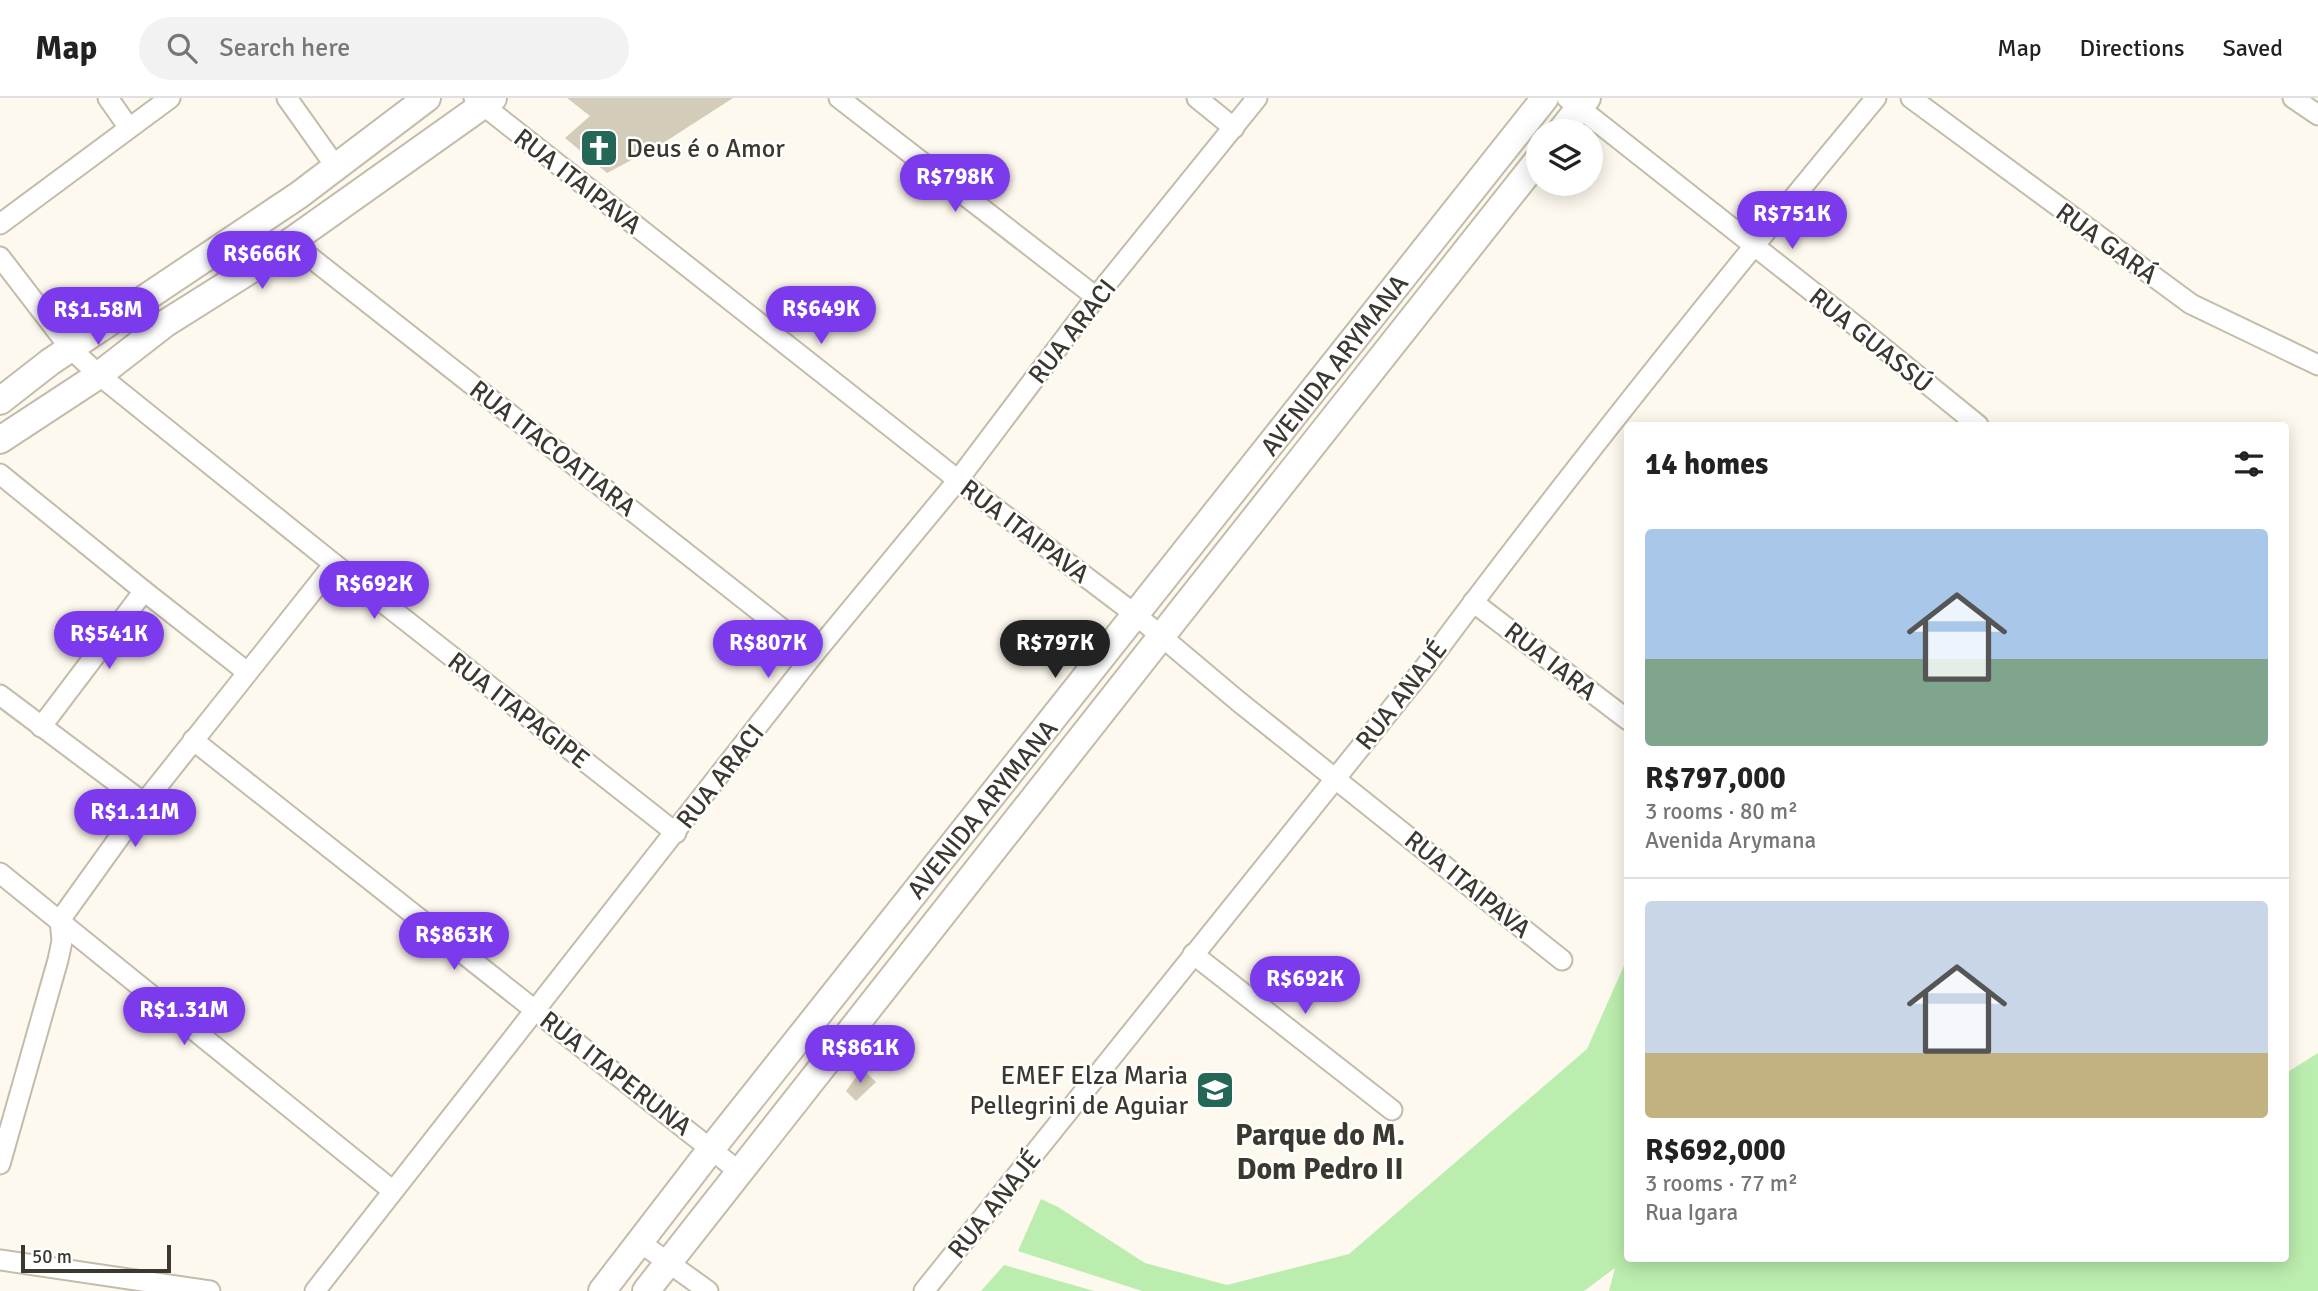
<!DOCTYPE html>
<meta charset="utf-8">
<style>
:root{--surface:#fff;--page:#f2f2f2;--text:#222;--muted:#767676;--line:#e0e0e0;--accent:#7c3aed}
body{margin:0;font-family:Signika,sans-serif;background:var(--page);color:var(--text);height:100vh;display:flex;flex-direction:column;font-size:26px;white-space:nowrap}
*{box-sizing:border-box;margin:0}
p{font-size:23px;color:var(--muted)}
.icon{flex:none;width:38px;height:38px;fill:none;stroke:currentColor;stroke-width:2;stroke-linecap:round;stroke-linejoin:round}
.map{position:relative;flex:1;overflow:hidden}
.panel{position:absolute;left:1624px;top:324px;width:665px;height:840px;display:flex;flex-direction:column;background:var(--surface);border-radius:7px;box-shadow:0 4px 18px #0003}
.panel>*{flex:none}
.fabs{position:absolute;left:1526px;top:21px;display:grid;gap:14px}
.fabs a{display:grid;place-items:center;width:77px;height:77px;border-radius:50%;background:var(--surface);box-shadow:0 4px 18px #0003;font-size:35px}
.scale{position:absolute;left:21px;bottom:18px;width:150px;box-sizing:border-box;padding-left:7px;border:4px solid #3b3830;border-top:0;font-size:19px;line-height:24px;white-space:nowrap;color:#3b3830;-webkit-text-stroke:5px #fff;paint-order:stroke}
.price{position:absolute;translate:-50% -60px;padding:0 16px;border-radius:24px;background:var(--accent);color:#fff;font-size:23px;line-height:46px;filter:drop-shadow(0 2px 4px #0008)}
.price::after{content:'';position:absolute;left:50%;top:42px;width:21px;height:16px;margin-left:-10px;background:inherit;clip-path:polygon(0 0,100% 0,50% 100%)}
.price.current{background:#222;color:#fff}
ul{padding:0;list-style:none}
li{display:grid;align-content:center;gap:14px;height:371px;padding:0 21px}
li+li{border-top:2px solid var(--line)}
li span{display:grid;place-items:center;height:217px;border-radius:7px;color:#555}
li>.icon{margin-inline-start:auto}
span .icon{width:126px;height:126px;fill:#fffc;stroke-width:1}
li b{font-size:30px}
h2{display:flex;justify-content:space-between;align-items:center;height:84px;padding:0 21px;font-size:30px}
header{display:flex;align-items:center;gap:42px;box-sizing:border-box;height:98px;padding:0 35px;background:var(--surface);border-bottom:2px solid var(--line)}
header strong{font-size:33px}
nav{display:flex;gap:38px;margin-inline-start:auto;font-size:24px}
.search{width:490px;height:63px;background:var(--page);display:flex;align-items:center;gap:18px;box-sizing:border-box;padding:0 24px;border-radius:38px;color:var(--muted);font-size:26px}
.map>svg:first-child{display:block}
.green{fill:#bbedae}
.building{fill:#d3ccb9}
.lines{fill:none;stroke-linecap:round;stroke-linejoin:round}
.street-casing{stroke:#c4bcaa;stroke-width:23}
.secondary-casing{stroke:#c4bcaa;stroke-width:30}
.street{stroke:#fff;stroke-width:19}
.secondary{stroke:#fff;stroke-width:26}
.labels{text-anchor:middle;stroke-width:5;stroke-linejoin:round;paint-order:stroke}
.poi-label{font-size:26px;fill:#3b3830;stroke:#fff;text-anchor:start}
.street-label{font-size:26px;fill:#3b3830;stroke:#fff}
.quarter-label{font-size:30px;font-weight:bold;fill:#3b3830;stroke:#fff}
</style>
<header>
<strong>Map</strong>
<div class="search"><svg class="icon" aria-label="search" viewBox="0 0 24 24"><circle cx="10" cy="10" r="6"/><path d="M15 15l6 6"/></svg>Search here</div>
<nav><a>Map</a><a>Directions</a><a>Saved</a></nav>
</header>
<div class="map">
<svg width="2318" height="1193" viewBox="0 0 2318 1193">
<rect width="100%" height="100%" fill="#fef9ee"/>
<g class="green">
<polygon points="1627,861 1628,1160 2286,1160 2286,975 2318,955 2318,1193 1609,1193 1615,1170 1584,1193 1142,1193 1018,1153 1041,1101 1058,1109 1145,1165 1227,1187 1349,1156 1587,951"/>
<polygon points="1004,1167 1094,1193 981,1193"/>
</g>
<g class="building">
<polygon points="567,0 733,0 643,58 641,57 607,75 565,40 590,18"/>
<polygon points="862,971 876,984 856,1003 846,993"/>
</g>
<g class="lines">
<defs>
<g id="street">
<polyline points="108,0 129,30"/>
<polyline points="287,0 336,69"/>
<polyline points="474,0 958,382 1136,517 1238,603 1562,862"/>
<polyline points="839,0 1096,199"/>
<polyline points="1197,0 1234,30"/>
<polyline points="1567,0 1861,232 1978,327"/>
<polyline points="1911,0 2191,206 2318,267"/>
<polyline points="2293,0 2318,17"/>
<polyline points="0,126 170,0"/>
<polyline points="291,144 814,556"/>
<polyline points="0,159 70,250 99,277 334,466 676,735"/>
<polyline points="0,376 144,493 247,574"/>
<polyline points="1473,504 1628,622"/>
<polyline points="0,597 144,705"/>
<polyline points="41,629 144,493"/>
<polyline points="193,642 741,1075"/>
<polyline points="0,775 393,1093"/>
<polyline points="1193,856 1392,1012"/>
<polyline points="0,1066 58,862 62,843 60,822 144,705 334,466"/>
<polyline points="641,1145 708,1193"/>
<polyline points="0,1162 210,1193"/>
<polyline points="315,1193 814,556 958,382 1096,199 1257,0"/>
<path d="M924 1193 1425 569C1569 375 1721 186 1876 0"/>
</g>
<g id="secondary">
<polyline points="1561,33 1587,0"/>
<polyline points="0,303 50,264 299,97 427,0"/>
<polyline points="0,342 99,277 166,225 255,169 493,0"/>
<polyline points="602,1193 712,1050 1545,0"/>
<path d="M646 1193C945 817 1238 437 1538 62"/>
</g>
</defs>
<use href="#street" class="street-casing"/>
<use href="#secondary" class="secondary-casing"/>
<use href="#street" class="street"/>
<use href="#secondary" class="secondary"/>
</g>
<defs>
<symbol id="church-square" viewBox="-11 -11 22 22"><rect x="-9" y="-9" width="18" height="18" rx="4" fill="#256756" stroke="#fff"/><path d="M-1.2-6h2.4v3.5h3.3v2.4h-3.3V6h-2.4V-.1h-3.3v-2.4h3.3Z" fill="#fff"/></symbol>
<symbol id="school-square" viewBox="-11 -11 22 22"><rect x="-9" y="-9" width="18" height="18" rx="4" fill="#256756" stroke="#fff"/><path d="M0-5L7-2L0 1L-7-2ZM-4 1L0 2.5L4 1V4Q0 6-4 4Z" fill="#fff"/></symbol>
</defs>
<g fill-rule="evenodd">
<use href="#church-square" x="577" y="28" width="44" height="44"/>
<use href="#school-square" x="1193" y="970" width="44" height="44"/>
</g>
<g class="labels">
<g class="poi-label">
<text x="626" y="59">Deus é o Amor</text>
<text x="1188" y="986" text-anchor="end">EMEF Elza Maria<tspan x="1188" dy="30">Pellegrini de Aguiar</tspan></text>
</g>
<g class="street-label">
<text transform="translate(578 83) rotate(38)" y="9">RUA ITAIPAVA</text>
<text transform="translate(2107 145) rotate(36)" y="9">RUA GARÁ</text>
<text transform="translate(1072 233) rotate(-52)" y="9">RUA ARACI</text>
<text transform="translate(1871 242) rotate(39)" y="9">RUA GUASSÚ</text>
<text transform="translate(1334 267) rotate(-52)" y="9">AVENIDA ARYMANA</text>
<text transform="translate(553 350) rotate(38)" y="9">RUA ITACOATIARA</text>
<text transform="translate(1025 433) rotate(37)" y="9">RUA ITAIPAVA</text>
<text transform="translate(1551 563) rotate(38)" y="9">RUA IARA</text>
<text transform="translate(1401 597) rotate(-52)" y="9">RUA ANAJÉ</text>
<text transform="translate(519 612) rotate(38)" y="9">RUA ITAPAGIPE</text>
<text transform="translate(720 678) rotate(-52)" y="9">RUA ARACI</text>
<text transform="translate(982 711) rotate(-51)" y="9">AVENIDA ARYMANA</text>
<text transform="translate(1468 786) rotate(39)" y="9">RUA ITAIPAVA</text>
<text transform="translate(616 975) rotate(38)" y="9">RUA ITAPERUNA</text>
<text transform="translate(994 1106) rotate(-51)" y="9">RUA ANAJÉ</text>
</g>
<g class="quarter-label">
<text x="1320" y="1047">Parque do M.<tspan x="1320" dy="34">Dom Pedro II</tspan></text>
</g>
</g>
</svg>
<div class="fabs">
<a><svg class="icon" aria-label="layers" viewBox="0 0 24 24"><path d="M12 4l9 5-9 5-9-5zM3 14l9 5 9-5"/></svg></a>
</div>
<div class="scale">50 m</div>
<b class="price" style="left:955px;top:116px">R$798K</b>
<b class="price" style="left:1792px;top:153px">R$751K</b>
<b class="price" style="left:262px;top:193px">R$666K</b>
<b class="price" style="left:821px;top:248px">R$649K</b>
<b class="price" style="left:98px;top:249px">R$1.58M</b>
<b class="price" style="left:374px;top:523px">R$692K</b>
<b class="price" style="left:109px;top:573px">R$541K</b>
<b class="price" style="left:768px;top:582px">R$807K</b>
<b class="price current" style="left:1055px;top:582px">R$797K</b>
<b class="price" style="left:135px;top:751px">R$1.11M</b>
<b class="price" style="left:454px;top:874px">R$863K</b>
<b class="price" style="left:1305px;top:918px">R$692K</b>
<b class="price" style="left:184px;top:949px">R$1.31M</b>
<b class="price" style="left:860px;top:987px">R$861K</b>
<section class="panel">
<h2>14 homes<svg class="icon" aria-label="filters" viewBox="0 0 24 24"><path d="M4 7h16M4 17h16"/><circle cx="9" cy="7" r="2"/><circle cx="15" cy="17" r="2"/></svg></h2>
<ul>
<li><span style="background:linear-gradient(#a9c7e8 60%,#7fa58c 0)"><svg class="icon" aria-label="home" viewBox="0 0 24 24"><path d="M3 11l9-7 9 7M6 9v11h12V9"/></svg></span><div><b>R$797,000</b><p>3 rooms · 80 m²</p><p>Avenida Arymana</p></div></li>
<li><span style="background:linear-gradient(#c9d6e8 70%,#c2b280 0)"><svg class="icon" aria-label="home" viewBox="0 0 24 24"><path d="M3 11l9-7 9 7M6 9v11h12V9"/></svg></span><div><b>R$692,000</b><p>3 rooms · 77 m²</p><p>Rua Igara</p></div></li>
</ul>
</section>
</div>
